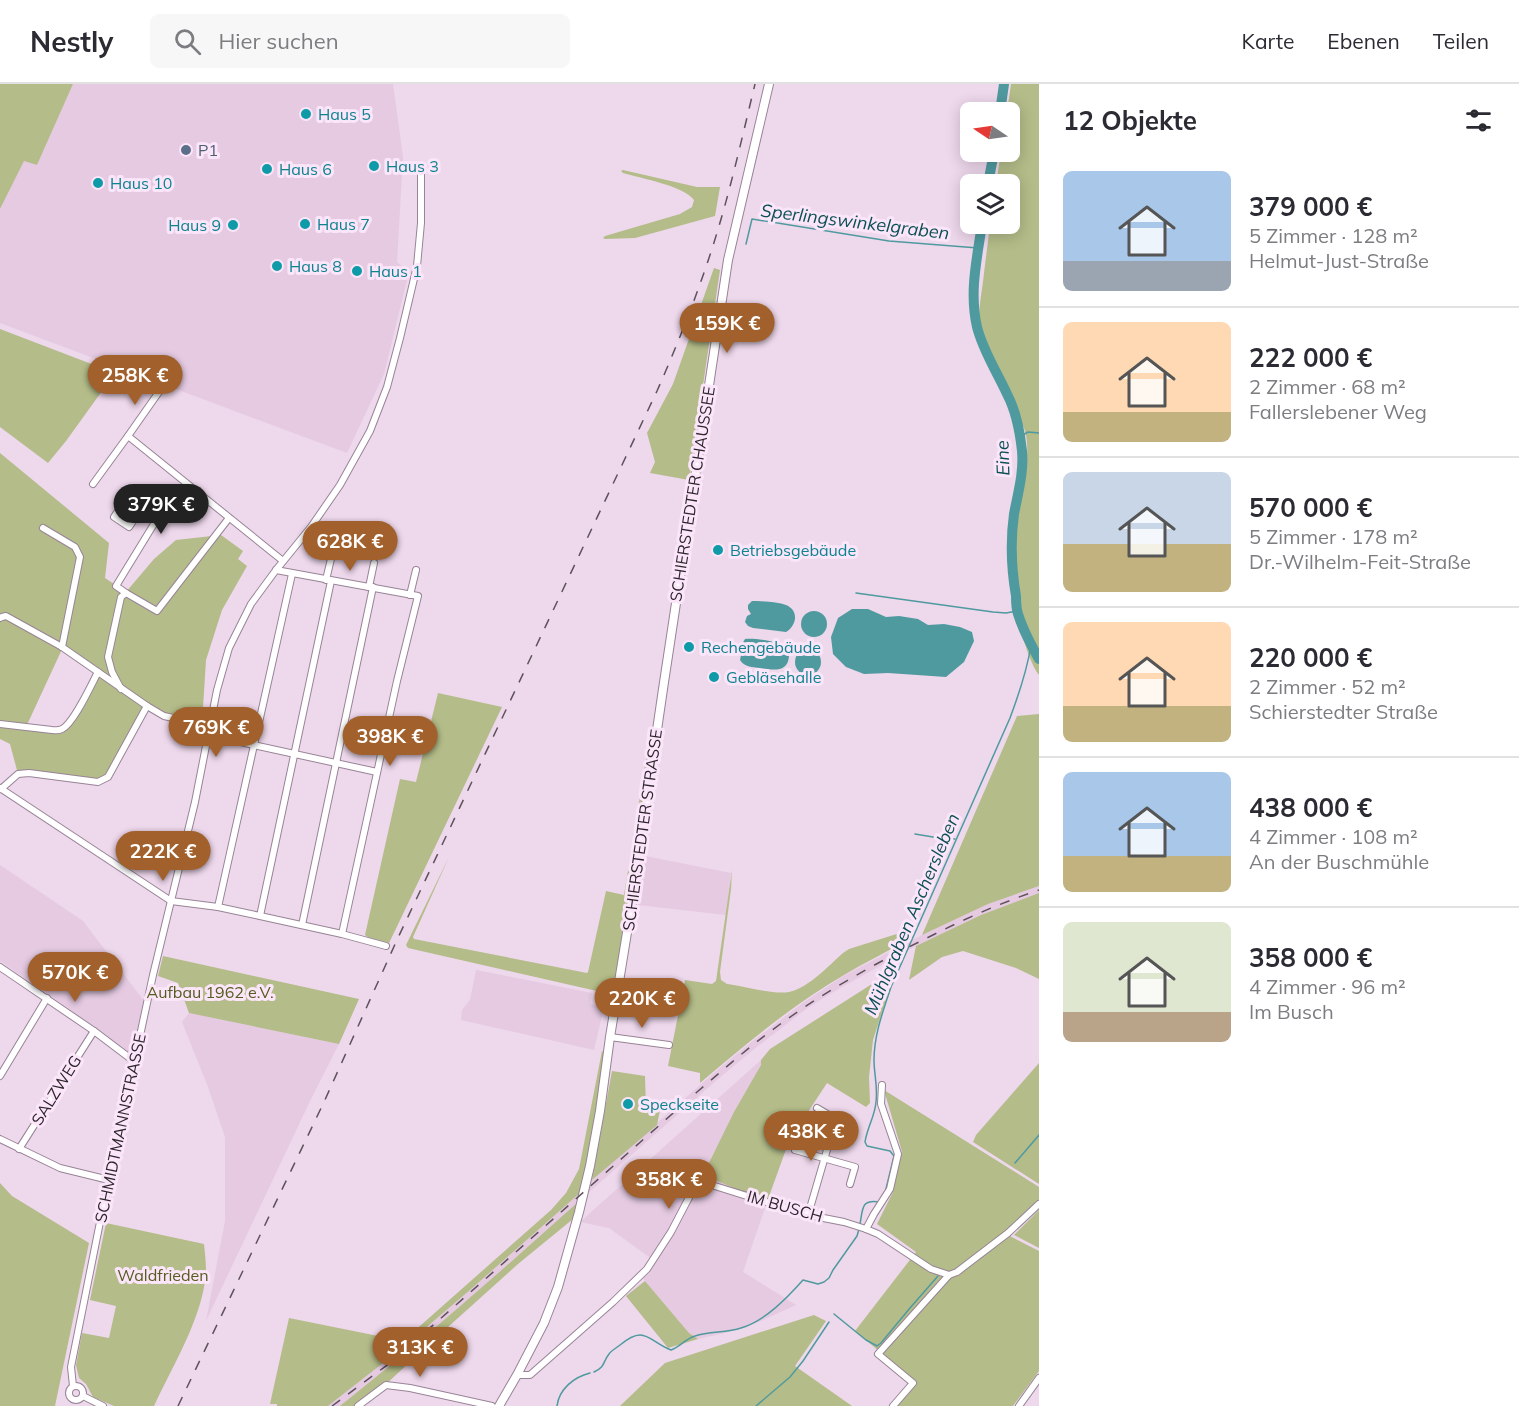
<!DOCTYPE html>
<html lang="de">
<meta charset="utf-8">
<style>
:root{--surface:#fff;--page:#f7f7f7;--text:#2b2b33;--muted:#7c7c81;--line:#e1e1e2;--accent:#a2612c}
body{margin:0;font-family:Mulish,sans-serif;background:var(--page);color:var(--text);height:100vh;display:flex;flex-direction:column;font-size:22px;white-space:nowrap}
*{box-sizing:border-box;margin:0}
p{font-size:20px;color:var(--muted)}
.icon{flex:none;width:33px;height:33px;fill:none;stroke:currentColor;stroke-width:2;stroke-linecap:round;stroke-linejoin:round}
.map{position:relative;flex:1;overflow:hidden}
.panel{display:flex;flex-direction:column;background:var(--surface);width:480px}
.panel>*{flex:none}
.needle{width:39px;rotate:283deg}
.controls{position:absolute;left:960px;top:18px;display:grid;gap:12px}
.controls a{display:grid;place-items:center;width:60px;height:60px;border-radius:9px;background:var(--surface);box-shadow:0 3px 15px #0003;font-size:30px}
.price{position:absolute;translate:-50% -51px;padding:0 14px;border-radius:21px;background:var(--accent);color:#fff;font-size:20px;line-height:39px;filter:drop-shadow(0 2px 3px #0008)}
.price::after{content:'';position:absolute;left:50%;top:36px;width:18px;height:14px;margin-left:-9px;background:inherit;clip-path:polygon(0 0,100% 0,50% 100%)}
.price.active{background:#222;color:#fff}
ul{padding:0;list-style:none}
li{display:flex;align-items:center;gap:18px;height:150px;padding:0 24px}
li+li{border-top:2px solid var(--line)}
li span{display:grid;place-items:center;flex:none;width:168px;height:120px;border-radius:9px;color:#555}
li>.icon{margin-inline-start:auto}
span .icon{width:72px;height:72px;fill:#fffc;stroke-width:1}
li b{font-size:26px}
h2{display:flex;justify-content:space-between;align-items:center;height:72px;padding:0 24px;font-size:26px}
header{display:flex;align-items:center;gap:36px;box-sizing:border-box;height:84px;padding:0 30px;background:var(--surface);border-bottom:2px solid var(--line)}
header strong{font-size:28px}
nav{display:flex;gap:33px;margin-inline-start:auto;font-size:21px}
.search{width:420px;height:54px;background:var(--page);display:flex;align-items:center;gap:15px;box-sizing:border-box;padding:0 21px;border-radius:9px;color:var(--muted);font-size:22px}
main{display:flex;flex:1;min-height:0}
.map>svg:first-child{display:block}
.built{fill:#e5cae2}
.green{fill:#b4bc89;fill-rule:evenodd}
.water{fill:#4f9a9f}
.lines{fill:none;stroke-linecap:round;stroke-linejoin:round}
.stream{stroke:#4f9a9f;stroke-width:1.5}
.river{stroke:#4f9a9f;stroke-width:10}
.street-casing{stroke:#988496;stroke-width:8}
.secondary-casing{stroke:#988496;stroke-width:10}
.street{stroke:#fff;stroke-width:6}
.secondary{stroke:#fff;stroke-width:8}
.rail{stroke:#5d515b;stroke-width:1.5;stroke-dasharray:10 10;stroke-linecap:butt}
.culture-dot{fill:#0f9aa8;stroke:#fbe5f9;stroke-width:2}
.service-dot{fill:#5c6f8a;stroke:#fbe5f9;stroke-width:2}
.labels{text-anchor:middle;stroke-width:6;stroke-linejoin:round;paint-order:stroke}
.culture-label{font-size:16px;fill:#0d838f;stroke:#fbe5f9;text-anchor:start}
.service-label{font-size:16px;fill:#4e5e75;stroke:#fbe5f9;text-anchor:start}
.street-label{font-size:16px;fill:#2d252c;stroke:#fbe5f9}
.park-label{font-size:16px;fill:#555c1e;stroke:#fbe5f9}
.water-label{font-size:18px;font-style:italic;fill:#0b5054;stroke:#fbe5f9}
</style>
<header>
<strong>Nestly</strong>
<div class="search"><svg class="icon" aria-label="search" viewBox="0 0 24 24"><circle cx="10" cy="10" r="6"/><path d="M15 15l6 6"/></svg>Hier suchen</div>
<nav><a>Karte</a><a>Ebenen</a><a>Teilen</a></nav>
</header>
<main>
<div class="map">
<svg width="1039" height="1322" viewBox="0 0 1039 1322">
<rect width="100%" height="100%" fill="#eed8ec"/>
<g class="built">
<polygon points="73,0 393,0 403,73 397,178 409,188 384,290 347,369 0,239 0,125 24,76 37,81"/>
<polygon points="645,772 731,789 726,831 638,821"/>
<polygon points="0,781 83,837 147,921 138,976 68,924 0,877"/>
<polygon points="1039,802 1039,809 981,831 916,862 840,904 806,925 753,966 718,995 588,1109 591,1097 715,988 754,956 804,918 845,891 922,851 988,820"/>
<polygon points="476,886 592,909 590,920 604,923 594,966 461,936 462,926 470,916"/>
<polygon points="189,929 339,960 311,1015 206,1237 225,1137 225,1053 208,1003 182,938"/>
<polygon points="761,976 761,981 711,1074 767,1118 743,1188 796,1221 761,1237 729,1248 698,1255 689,1249 640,1191 653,1174 649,1173 609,1144 580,1138"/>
<polygon points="581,1108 578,1118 449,1233 402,1272 340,1322 328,1322 401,1265 470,1206"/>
</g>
<g class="green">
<polygon points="0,0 73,0 37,81 24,77 0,125"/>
<path d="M1011 0H1039V591C1020 566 1006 481 1011 450 1016 420 1029 390 1027 360 1027 347 1021 337 1015 326 1004 305 989 284 982 261 976 240 980 219 983 198 985 179 988 159 990 140H1010V100H996L1001 68H1010V28H1007Z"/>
<path d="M623 86 697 103H720L715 132 635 154 605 155 603 154 605 152 680 130 692 123 694 116C684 102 640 94 623 89L621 87Z"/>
<polygon points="714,184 720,186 689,396 650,389 655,378 647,349 673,300"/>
<polygon points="0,245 115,289 66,357 48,379 0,343"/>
<path d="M0 369 109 459 105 494 126 508 154 475 176 456 221 451 243 467 238 475 247 482 222 526 206 576 202 640 164 632 147 622 108 693 98 698 18 690 10 660 0 655ZM63 563 98 588 71 635 59 646 26 643Z"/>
<polygon points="438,609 502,623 390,857 389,859 370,855 365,851 400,695 416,698"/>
<polygon points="1039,630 1039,802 988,820 922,851 1017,632"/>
<polygon points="648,663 651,665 614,909 610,910 408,864 406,861 449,773 413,853 414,855 587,889 588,888 606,807 624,811"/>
<path d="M732 786 731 805 720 888 721 896 727 900C743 902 774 911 789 908 810 903 828 882 843 869L849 865 903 848 906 852 905 858C884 869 864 879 844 891 792 921 745 961 700 999V989L668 982 685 896 712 900 716 897Z"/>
<polygon points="1039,809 1039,895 1016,884 963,867 942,873 909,896 916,862 981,831"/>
<polygon points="163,872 359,915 339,960 189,929 178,899 158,892"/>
<polygon points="894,891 873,956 869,993 870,1019 866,1023 827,999 789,1057 767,1118 703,1091 734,1028 761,981 761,976 770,965 872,900"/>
<polygon points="602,967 605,969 598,1024 581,1108 470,1206 401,1265 328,1322 277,1322 277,1320 270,1320 289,1234 403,1257 551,1126 566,1109 579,1085"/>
<polygon points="1039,979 1039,1100 973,1058 976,1051"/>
<polygon points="612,987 645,992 646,1025 660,1026 657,1041 592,1096"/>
<polygon points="884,1006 1039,1103 1039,1116 1004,1149 1039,1167 1039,1287 1013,1322 896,1322 916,1298 855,1247 916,1168 877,1140 893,1108 902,1068"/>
<polygon points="0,1099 12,1112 89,1159 55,1322 0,1322"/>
<path d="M578 1118 573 1135 518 1180 428 1261 383 1303 358 1322H340C422 1257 500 1188 578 1118Z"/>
<polygon points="1039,1126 1039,1164 1014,1151"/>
<path d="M106 1139 204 1160C205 1169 206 1179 206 1188 203 1233 173 1281 154 1322H114L93 1313 86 1300 79 1294 76 1281 82 1249 109 1254 116 1222 90 1216Z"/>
<polygon points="645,1197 689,1249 698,1255 668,1264 626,1212"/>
<polygon points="814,1231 826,1237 795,1282 852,1322 620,1322 665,1279"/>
</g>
<g class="water">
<path d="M752 517C761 517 778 518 786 521 800 527 796 542 786 548L753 544 748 542 745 538 747 532 751 530 748 525V521Z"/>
<polygon points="852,525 868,525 886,533 899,532 918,535 928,541 944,540 960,543 972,548 974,557 964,578 946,593 888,589 864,590 846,583 833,570 831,553 838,534"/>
<circle cx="814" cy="540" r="13"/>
<path d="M745 555C754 554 780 557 786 563 790 567 789 567 789 572 788 589 773 586 760 584 752 583 744 583 740 576L741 571 745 568C742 563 741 561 745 555Z"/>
<circle cx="808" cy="578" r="13"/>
</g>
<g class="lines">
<g class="stream">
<polyline points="746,160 752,135 889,157 978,164"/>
<polyline points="1020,353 1028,348 1039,349"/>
<polyline points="856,509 993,528 1006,529 1017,527"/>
<polyline points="915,750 939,754 955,755"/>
<polyline points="1015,1079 1039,1051"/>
<path d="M885 1109 894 1072 890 1067 867 1062 865 1058C867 1044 875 1032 876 1018 878 1003 874 990 874 976 874 951 883 927 891 903L1010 634C1019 610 1027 587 1031 561"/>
<path d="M860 1140C863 1124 861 1115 880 1118"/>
<polyline points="834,1230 866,1256 877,1262 881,1259 910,1224 938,1192"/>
<path d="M594 1288C606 1282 602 1279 609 1270 611 1267 616 1264 620 1261 645 1240 648 1257 671 1266 680 1263 685 1255 695 1252 710 1247 726 1249 741 1244 765 1237 787 1214 803 1196L818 1200 824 1198 829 1194 833 1186 857 1152 859 1145"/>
<path d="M557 1322C559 1305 574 1293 590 1289"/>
<polyline points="756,1322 790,1293 803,1277 829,1238"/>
</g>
<g class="river">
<polyline points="1000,28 1004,0"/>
<polyline points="988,100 994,68"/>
<path d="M982 140C977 175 969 208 977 243 983 267 997 288 1007 310 1016 327 1020 348 1022 367 1024 388 1018 409 1014 430 1010 459 1011 483 1016 512 1016 518 1016 524 1018 530 1023 546 1031 561 1039 575"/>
</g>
<defs>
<g id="street">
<polyline points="128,352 161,305"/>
<polyline points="93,400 128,352 283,477"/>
<polyline points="43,444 75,463 80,473 62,563"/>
<polyline points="276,486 418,512 397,597 342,850"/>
<polyline points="326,496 334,462"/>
<polyline points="369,503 374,479"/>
<polyline points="126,509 116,502 157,435 141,425 129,443 114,433 129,411"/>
<polyline points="410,511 416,486"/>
<polyline points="0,534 2,533 6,532 62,563 147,622 164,632 210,642"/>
<polyline points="121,605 112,588 108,573 121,513 126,509 157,527 229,434"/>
<path d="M0 640 52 646C56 646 58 647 62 645 74 639 91 601 98 588"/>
<polyline points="208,651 377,688"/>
<polyline points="0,704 171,817 218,823 260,832 342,850 386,862"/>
<polyline points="1,705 18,690 29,689 98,698 108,693 147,622"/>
<polyline points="218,823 292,490"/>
<polyline points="260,832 331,497"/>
<polyline points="302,841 373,503"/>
<polyline points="0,883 94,947 135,978"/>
<polyline points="610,953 669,961"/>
<polyline points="0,992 47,914"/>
<polyline points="0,1055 60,1084 109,1096"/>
<polyline points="19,1065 94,947"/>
<polyline points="795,1066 855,1083 850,1100"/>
<polyline points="808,1131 836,1035 817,1024"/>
<polyline points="866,1145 874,1130 890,1105 898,1070 881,1020 882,1001"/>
<polyline points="517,1291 530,1291 613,1218 647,1185 671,1148 695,1102 702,1098 808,1131 844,1138 866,1145 878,1150 931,1185 949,1191"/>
<circle cx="76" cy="1309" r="7"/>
<polyline points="73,1302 71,1283 99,1143 153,891 195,718 217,606 229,564 251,520 276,486 311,443 340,401 370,347 387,303 400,254 417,182 421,139 421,86"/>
<polyline points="83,1312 103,1322"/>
<polyline points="358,1322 386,1301 410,1304 492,1322"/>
<polyline points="893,1322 913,1299 878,1270 949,1191 957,1188 1008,1149 1039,1120"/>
<polyline points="1019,1322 1039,1294"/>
</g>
<polyline id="secondary" points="499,1322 517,1291 544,1239 558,1203 579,1128 590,1082 600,1027 610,953 631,824 663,605 728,176 769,0"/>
</defs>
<use href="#street" class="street-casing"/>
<use href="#secondary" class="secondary-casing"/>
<use href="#street" class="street"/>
<use href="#secondary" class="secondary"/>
<g class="rail">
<path d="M178 1322 324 1018 396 858 657 307C676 264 694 219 709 174 728 117 741 58 755 0"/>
<path d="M332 1322 390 1279 440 1235 697 1008C724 985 750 962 779 941 824 908 874 880 925 855 962 836 1000 819 1039 806"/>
</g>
</g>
<g class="culture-dot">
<circle cx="306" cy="30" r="6"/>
<circle cx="374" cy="82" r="6"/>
<circle cx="267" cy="85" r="6"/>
<circle cx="98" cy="99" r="6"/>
<circle cx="305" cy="140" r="6"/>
<circle cx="233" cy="141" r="6"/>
<circle cx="277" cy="182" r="6"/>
<circle cx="357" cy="187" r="6"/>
<circle cx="718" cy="466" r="6"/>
<circle cx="689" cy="563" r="6"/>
<circle cx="714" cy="593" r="6"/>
<circle cx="628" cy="1020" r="6"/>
</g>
<circle class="service-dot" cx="186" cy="66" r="6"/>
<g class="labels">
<g class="culture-label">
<text x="318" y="36">Haus 5</text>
<text x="386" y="88">Haus 3</text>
<text x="279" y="91">Haus 6</text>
<text x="110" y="105">Haus 10</text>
<text x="317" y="146">Haus 7</text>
<text x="221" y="147" text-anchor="end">Haus 9</text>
<text x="289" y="188">Haus 8</text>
<text x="369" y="193">Haus 1</text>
<text x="730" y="472">Betriebsgebäude</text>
<text x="701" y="569">Rechengebäude</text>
<text x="726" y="599">Gebläsehalle</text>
<text x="640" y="1026">Speckseite</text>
</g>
<g class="service-label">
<text x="198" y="72">P1</text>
</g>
<g class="street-label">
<text transform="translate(692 410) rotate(-81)" y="6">SCHIERSTEDTER CHAUSSEE</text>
<text transform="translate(642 746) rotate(-82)" y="6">SCHIERSTEDTER STRASSE</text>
<text transform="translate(56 1006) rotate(-58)" y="6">SALZWEG</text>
<text transform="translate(120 1044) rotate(-78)" y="6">SCHMIDTMANNSTRASSE</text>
<text transform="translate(785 1122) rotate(16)" y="6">IM BUSCH</text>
</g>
<g class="park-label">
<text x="210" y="914">Aufbau 1962 e.V.</text>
<text x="163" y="1197">Waldfrieden</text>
</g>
<g class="water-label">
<text transform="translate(855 138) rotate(7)" y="6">Sperlingswinkelgraben</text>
<text transform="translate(1003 374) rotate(-92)" y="6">Eine</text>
<text transform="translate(912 830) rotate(-67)" y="6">Mühlgraben Aschersleben</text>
</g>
</g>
</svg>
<div class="controls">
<a><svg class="needle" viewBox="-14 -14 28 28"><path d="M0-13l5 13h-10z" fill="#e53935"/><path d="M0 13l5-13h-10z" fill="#7c7c81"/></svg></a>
<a><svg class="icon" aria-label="layers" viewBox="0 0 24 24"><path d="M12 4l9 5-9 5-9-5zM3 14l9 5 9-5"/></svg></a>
</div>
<b class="price" style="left:727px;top:270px">159K €</b>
<b class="price" style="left:135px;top:322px">258K €</b>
<b class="price active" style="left:161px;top:451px">379K €</b>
<b class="price" style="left:350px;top:488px">628K €</b>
<b class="price" style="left:216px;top:674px">769K €</b>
<b class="price" style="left:390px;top:683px">398K €</b>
<b class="price" style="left:163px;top:798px">222K €</b>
<b class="price" style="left:75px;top:919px">570K €</b>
<b class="price" style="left:642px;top:945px">220K €</b>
<b class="price" style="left:811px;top:1078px">438K €</b>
<b class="price" style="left:669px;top:1126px">358K €</b>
<b class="price" style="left:420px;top:1294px">313K €</b>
</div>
<section class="panel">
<h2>12 Objekte<svg class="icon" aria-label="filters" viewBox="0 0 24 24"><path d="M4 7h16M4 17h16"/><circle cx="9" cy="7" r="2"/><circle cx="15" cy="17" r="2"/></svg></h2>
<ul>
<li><span style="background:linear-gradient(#a9c7e8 75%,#9aa5b1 0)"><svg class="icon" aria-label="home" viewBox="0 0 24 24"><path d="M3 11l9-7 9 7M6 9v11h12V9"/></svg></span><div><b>379 000 €</b><p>5 Zimmer · 128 m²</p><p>Helmut-Just-Straße</p></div></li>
<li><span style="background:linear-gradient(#ffd9b3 75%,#c2b280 0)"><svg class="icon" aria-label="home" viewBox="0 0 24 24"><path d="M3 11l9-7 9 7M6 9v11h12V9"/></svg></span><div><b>222 000 €</b><p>2 Zimmer · 68 m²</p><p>Fallerslebener Weg</p></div></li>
<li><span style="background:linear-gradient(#c9d6e8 60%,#c2b280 0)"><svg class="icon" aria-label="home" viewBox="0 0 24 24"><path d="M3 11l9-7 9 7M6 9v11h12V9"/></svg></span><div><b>570 000 €</b><p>5 Zimmer · 178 m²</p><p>Dr.-Wilhelm-Feit-Straße</p></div></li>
<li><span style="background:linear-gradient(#ffd9b3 70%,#c2b280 0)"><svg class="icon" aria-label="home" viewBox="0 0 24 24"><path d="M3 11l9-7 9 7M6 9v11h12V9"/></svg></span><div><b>220 000 €</b><p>2 Zimmer · 52 m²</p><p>Schierstedter Straße</p></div></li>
<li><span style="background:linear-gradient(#a9c7e8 70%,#c2b280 0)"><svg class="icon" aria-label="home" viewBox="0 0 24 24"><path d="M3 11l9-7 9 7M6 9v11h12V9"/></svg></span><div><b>438 000 €</b><p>4 Zimmer · 108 m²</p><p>An der Buschmühle</p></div></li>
<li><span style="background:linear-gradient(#dfe7d0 75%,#b9a48a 0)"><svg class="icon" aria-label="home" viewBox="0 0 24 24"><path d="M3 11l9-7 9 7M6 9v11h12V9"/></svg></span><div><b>358 000 €</b><p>4 Zimmer · 96 m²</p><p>Im Busch</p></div></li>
</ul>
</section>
</main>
